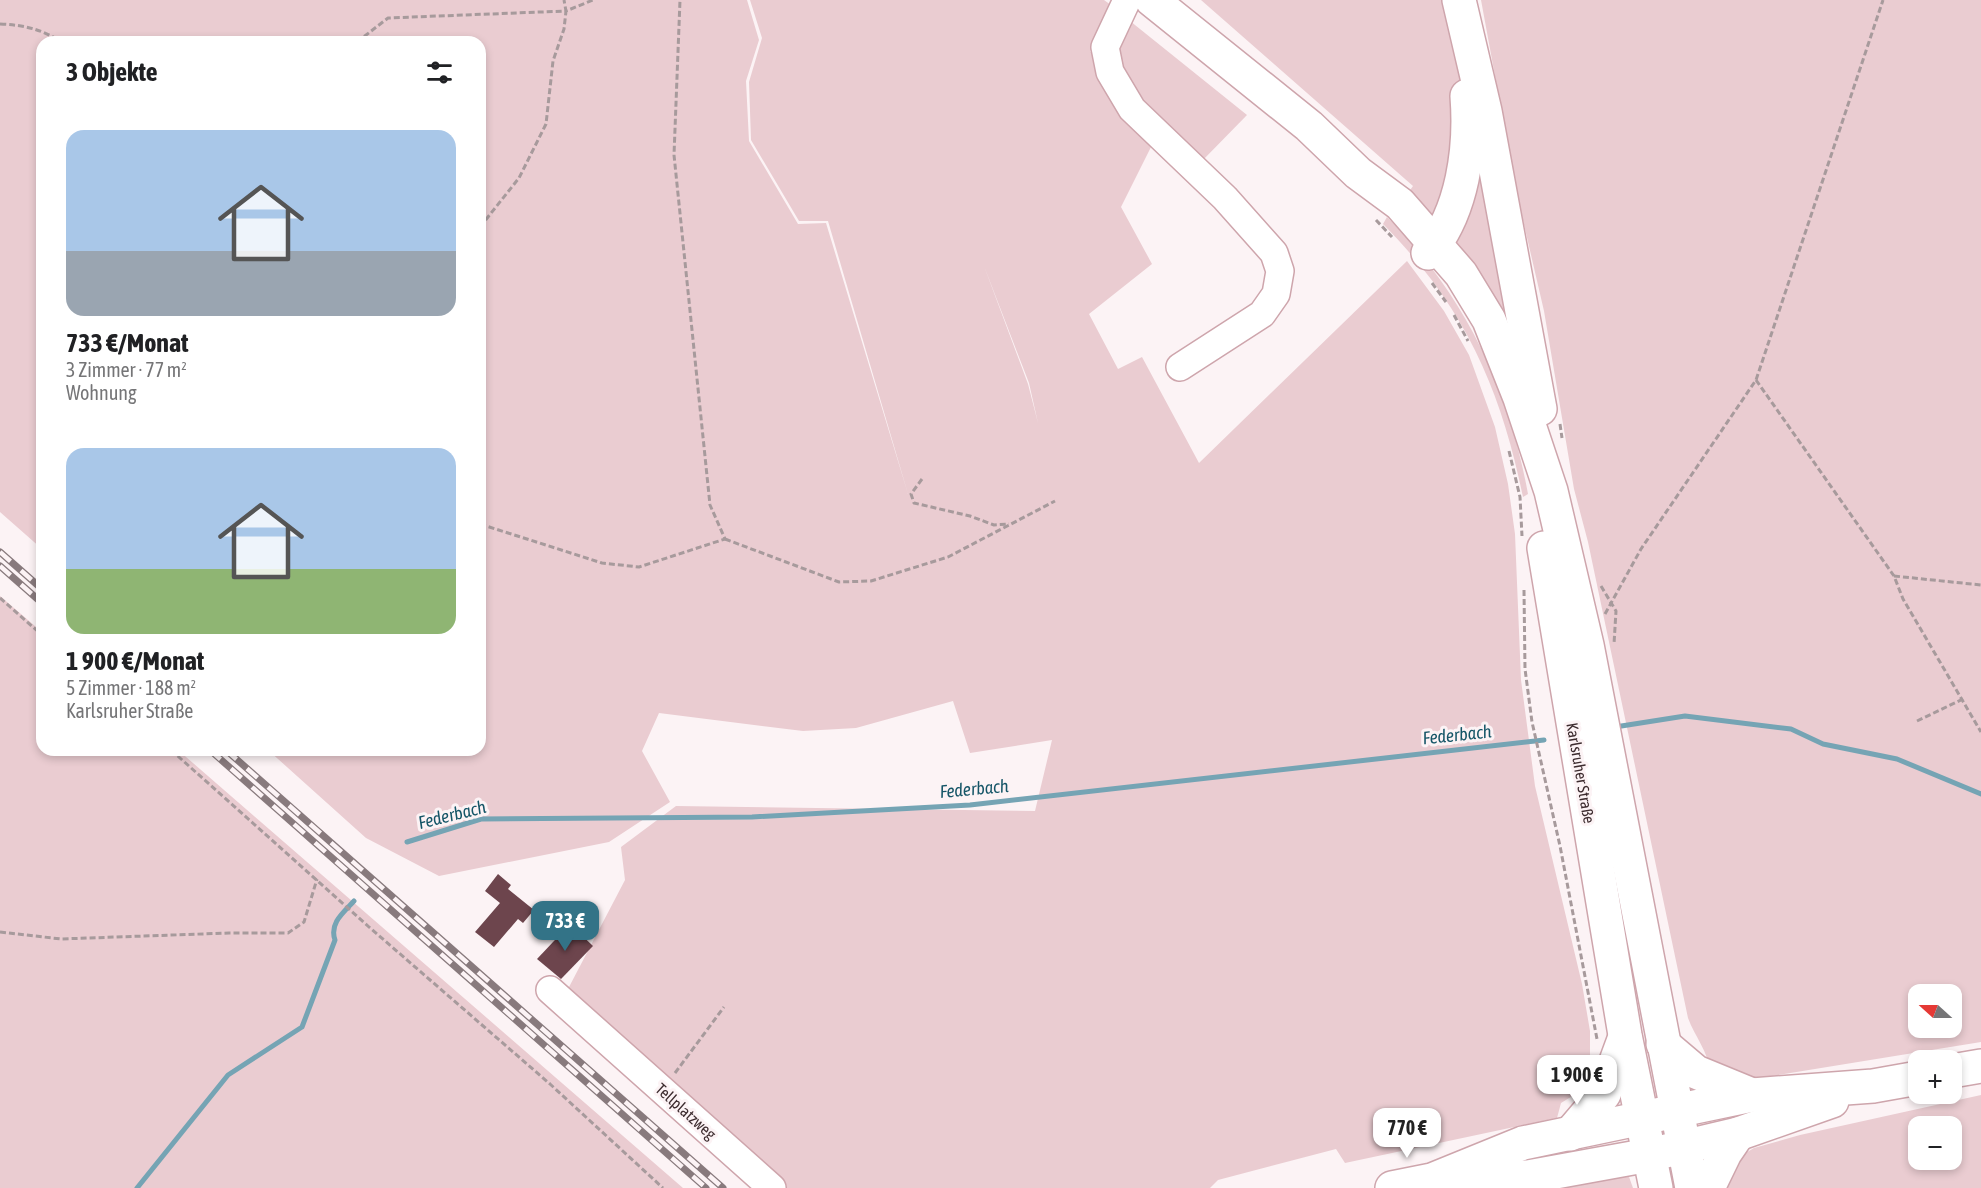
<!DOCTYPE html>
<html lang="de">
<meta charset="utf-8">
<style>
:root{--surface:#fff;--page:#f6f6f6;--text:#202124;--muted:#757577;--accent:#337387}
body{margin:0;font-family:"Asap Condensed",sans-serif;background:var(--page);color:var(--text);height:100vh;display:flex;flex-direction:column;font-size:22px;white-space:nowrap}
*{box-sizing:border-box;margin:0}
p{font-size:20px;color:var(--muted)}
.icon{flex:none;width:33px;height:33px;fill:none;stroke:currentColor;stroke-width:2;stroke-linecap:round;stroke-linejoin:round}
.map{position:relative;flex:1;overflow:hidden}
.details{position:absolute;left:36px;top:36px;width:450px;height:720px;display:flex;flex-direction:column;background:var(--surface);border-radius:18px;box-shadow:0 3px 9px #0003}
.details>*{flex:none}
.needle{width:39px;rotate:291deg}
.buttons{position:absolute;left:1908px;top:984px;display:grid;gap:12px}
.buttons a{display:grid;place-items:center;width:54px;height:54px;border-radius:12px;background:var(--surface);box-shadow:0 3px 9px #0003;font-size:30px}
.price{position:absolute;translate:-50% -51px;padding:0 14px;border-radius:12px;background:#fff;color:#222;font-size:20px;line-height:39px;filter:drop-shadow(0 2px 3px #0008)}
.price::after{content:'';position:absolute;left:50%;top:36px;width:18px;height:14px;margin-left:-9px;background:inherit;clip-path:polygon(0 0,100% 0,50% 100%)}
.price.on{background:var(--accent);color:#fff}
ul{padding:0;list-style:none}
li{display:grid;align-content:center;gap:12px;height:318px;padding:0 30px}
li span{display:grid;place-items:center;height:186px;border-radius:18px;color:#555}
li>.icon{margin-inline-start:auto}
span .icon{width:108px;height:108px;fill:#fffc;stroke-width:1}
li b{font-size:26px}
h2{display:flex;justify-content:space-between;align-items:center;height:72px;padding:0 30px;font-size:26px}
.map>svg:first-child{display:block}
.green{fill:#eaccd1;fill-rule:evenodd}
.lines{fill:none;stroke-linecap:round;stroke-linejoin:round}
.stream{stroke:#75a4b4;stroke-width:5}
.building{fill:#6d454d}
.minor-casing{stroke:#cea5ac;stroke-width:30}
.major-casing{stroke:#cea5ac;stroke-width:36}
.path{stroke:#a79a9c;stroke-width:3;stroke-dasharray:6 3;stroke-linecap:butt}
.minor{stroke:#fff;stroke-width:27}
.major{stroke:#fff;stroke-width:33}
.rail-casing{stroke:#887a7d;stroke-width:7}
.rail{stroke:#fcf3f5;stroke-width:4.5;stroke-dasharray:14;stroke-linecap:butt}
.labels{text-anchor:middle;stroke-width:6;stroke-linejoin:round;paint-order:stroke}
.street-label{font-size:16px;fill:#3d2c2f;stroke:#fcf3f5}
.water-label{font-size:18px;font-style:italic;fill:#155567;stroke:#fcf3f5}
</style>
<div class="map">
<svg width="1981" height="1188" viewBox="0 0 1981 1188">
<rect width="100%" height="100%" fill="#fcf3f5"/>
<g class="green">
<path d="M0 0H747L759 40 746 81 749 141 798 224 826 223 908 494 828 221H799L751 140 749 82 762 38 750 0H1104L1111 5 1090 52 1094 50 1154 141 1121 207 1152 264 1089 314 1118 369 1142 357 1199 463 1407 261 1444 311 1469 355 1495 427 1508 484 1515 534 1521 680 1535 786 1582 984 1590 1031V1060L1582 1090 1561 1103 1557 1118 1345 1163 1336 1149 1218 1180 1210 1188H755L557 1010 625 880 621 847 676 806 1035 811 1052 740 970 753 953 701 856 728 803 731 659 713 642 751 670 802 609 842 439 876 366 838 268 750H480V42H42V549L0 512ZM984 266 1029 383 1038 423 1028 384Z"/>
<polygon points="1201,0 1447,0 1460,74 1463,116 1435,219 1406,196 1413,186"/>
<path d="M1481 0H1981V1042L1754 1079 1710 1071C1708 1051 1695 1037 1688 1018L1588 542 1574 489 1544 311 1516 190ZM1918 994H1952V1028H1918Z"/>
<path d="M1130 21 1247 115 1201 162C1173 134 1114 87 1116 44 1117 37 1126 27 1130 21Z"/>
<polygon points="1476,137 1507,320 1483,281 1456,246 1455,236"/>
<path d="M1387 217C1464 294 1509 388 1528 494L1523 497C1500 385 1463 305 1383 224Z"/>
<polygon points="0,596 42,632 42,750 178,750 683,1188 0,1188"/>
<path d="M1981 1095V1188H1720L1737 1158 1754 1148 1800 1135ZM1918 1126H1952V1160H1918Z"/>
<polygon points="1628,1174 1633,1188 1560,1188"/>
</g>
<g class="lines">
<g class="stream">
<polyline points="1615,727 1685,716 1791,729 1823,744 1897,759 1981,794"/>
<polyline points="407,842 481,819 752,817 970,805 1544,740"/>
<path d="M137 1188 228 1075 302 1027 335 940C329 923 344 912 354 901"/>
</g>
</g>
<g class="building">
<polygon points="498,874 511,885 508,889 534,910 523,923 518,919 494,947 475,932 500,903 485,891"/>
<polygon points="570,924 593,946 561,979 537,959"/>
</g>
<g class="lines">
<defs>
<g id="minor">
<polyline points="1127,0 1105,47 1110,72 1132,109 1225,198 1274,253 1280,271 1276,294 1262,314 1180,367"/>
<polyline points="550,990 772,1188"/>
</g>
<g id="major">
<polyline points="1152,0 1309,126 1358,173 1400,204 1461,274 1489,320 1520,398 1551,491 1587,645 1692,1188"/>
<polyline points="1459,0 1485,111 1540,409"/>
<path d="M1428 253C1463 212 1471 148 1467 96"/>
<polyline points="1544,548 1625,1035 1656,1188"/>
<polyline points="1663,1044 1696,1072 1752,1095"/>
<polyline points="1952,1071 1981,1066"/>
<polyline points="1570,1134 1604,1094 1625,1037"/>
<polyline points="1452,1179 1528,1177 1649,1155 1738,1134 1832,1101"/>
<polyline points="1392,1188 1432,1180 1523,1143 1752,1095 1873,1086 1918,1078"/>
<polyline points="1708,1188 1725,1153 1738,1134"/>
</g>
</defs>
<use href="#minor" class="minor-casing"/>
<use href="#major" class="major-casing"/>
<g class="path">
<path d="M0 24C24 25 41 29 62 42"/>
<polyline points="357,42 388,18 566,11 564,0"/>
<polyline points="1376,220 1392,237"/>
<polyline points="480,227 519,178 546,124 553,61 564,29 566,11 593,0"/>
<polyline points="1432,283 1446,302"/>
<polyline points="1454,315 1468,341"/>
<polyline points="1756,380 1894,576 1903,599 1981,732"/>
<polyline points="1560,424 1562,438"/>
<polyline points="1509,451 1520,497 1522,536"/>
<polyline points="922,479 911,494 914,503 970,516 994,525 1009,524"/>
<polyline points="480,524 602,563 639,567 725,539 710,505 674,155 680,0"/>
<polyline points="725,539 839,582 871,581 948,557 1055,501"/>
<polyline points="1894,576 1981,585"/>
<polyline points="1601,586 1616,611 1614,644"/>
<polyline points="1524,590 1525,669 1532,722 1560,846 1597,1039"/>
<polyline points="0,598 42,635"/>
<polyline points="1605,614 1641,549 1756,380 1883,0"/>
<polyline points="1917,721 1963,699"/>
<polyline points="171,750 369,927 550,1084 663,1188"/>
<polyline points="0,932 61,939 229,933 288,933 304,922 317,879"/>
<polyline points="675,1073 724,1007"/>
</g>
<use href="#minor" class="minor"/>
<use href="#major" class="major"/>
<defs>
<g id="rail">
<polyline points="0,552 42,589"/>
<polyline points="0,566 42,603"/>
<polyline points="210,750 706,1188"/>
<polyline points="226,750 723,1188"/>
</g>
</defs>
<use href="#rail" class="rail-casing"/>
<use href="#rail" class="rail"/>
</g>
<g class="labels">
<g class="street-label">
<text transform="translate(1581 773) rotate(80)" y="6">Karlsruher Straße</text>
<text transform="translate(686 1111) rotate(42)" y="6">Tellplatzweg</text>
</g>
<g class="water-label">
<text transform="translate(1457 735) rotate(-6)" y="6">Federbach</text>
<text transform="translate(974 789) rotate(-5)" y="6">Federbach</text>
<text transform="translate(452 815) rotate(-14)" y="6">Federbach</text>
</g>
</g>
</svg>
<div class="buttons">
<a><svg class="needle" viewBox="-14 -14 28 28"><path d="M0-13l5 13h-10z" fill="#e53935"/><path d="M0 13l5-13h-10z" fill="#757577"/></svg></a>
<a>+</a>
<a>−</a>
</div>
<b class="price on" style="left:565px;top:952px">733 €</b>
<b class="price" style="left:1577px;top:1106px">1 900 €</b>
<b class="price" style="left:1407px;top:1159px">770 €</b>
<section class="details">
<h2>3 Objekte<svg class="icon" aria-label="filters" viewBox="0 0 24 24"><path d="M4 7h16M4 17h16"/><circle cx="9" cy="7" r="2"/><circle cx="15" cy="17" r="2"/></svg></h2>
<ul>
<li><span style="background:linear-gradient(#a9c7e8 65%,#9aa5b1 0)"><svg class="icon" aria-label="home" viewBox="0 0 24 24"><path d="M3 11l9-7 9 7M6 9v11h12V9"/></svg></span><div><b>733 €/Monat</b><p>3 Zimmer · 77 m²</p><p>Wohnung</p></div></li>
<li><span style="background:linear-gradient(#a9c7e8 65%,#8fb573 0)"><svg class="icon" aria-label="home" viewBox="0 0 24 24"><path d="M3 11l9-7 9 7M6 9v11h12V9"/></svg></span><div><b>1 900 €/Monat</b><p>5 Zimmer · 188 m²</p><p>Karlsruher Straße</p></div></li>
</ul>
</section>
</div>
